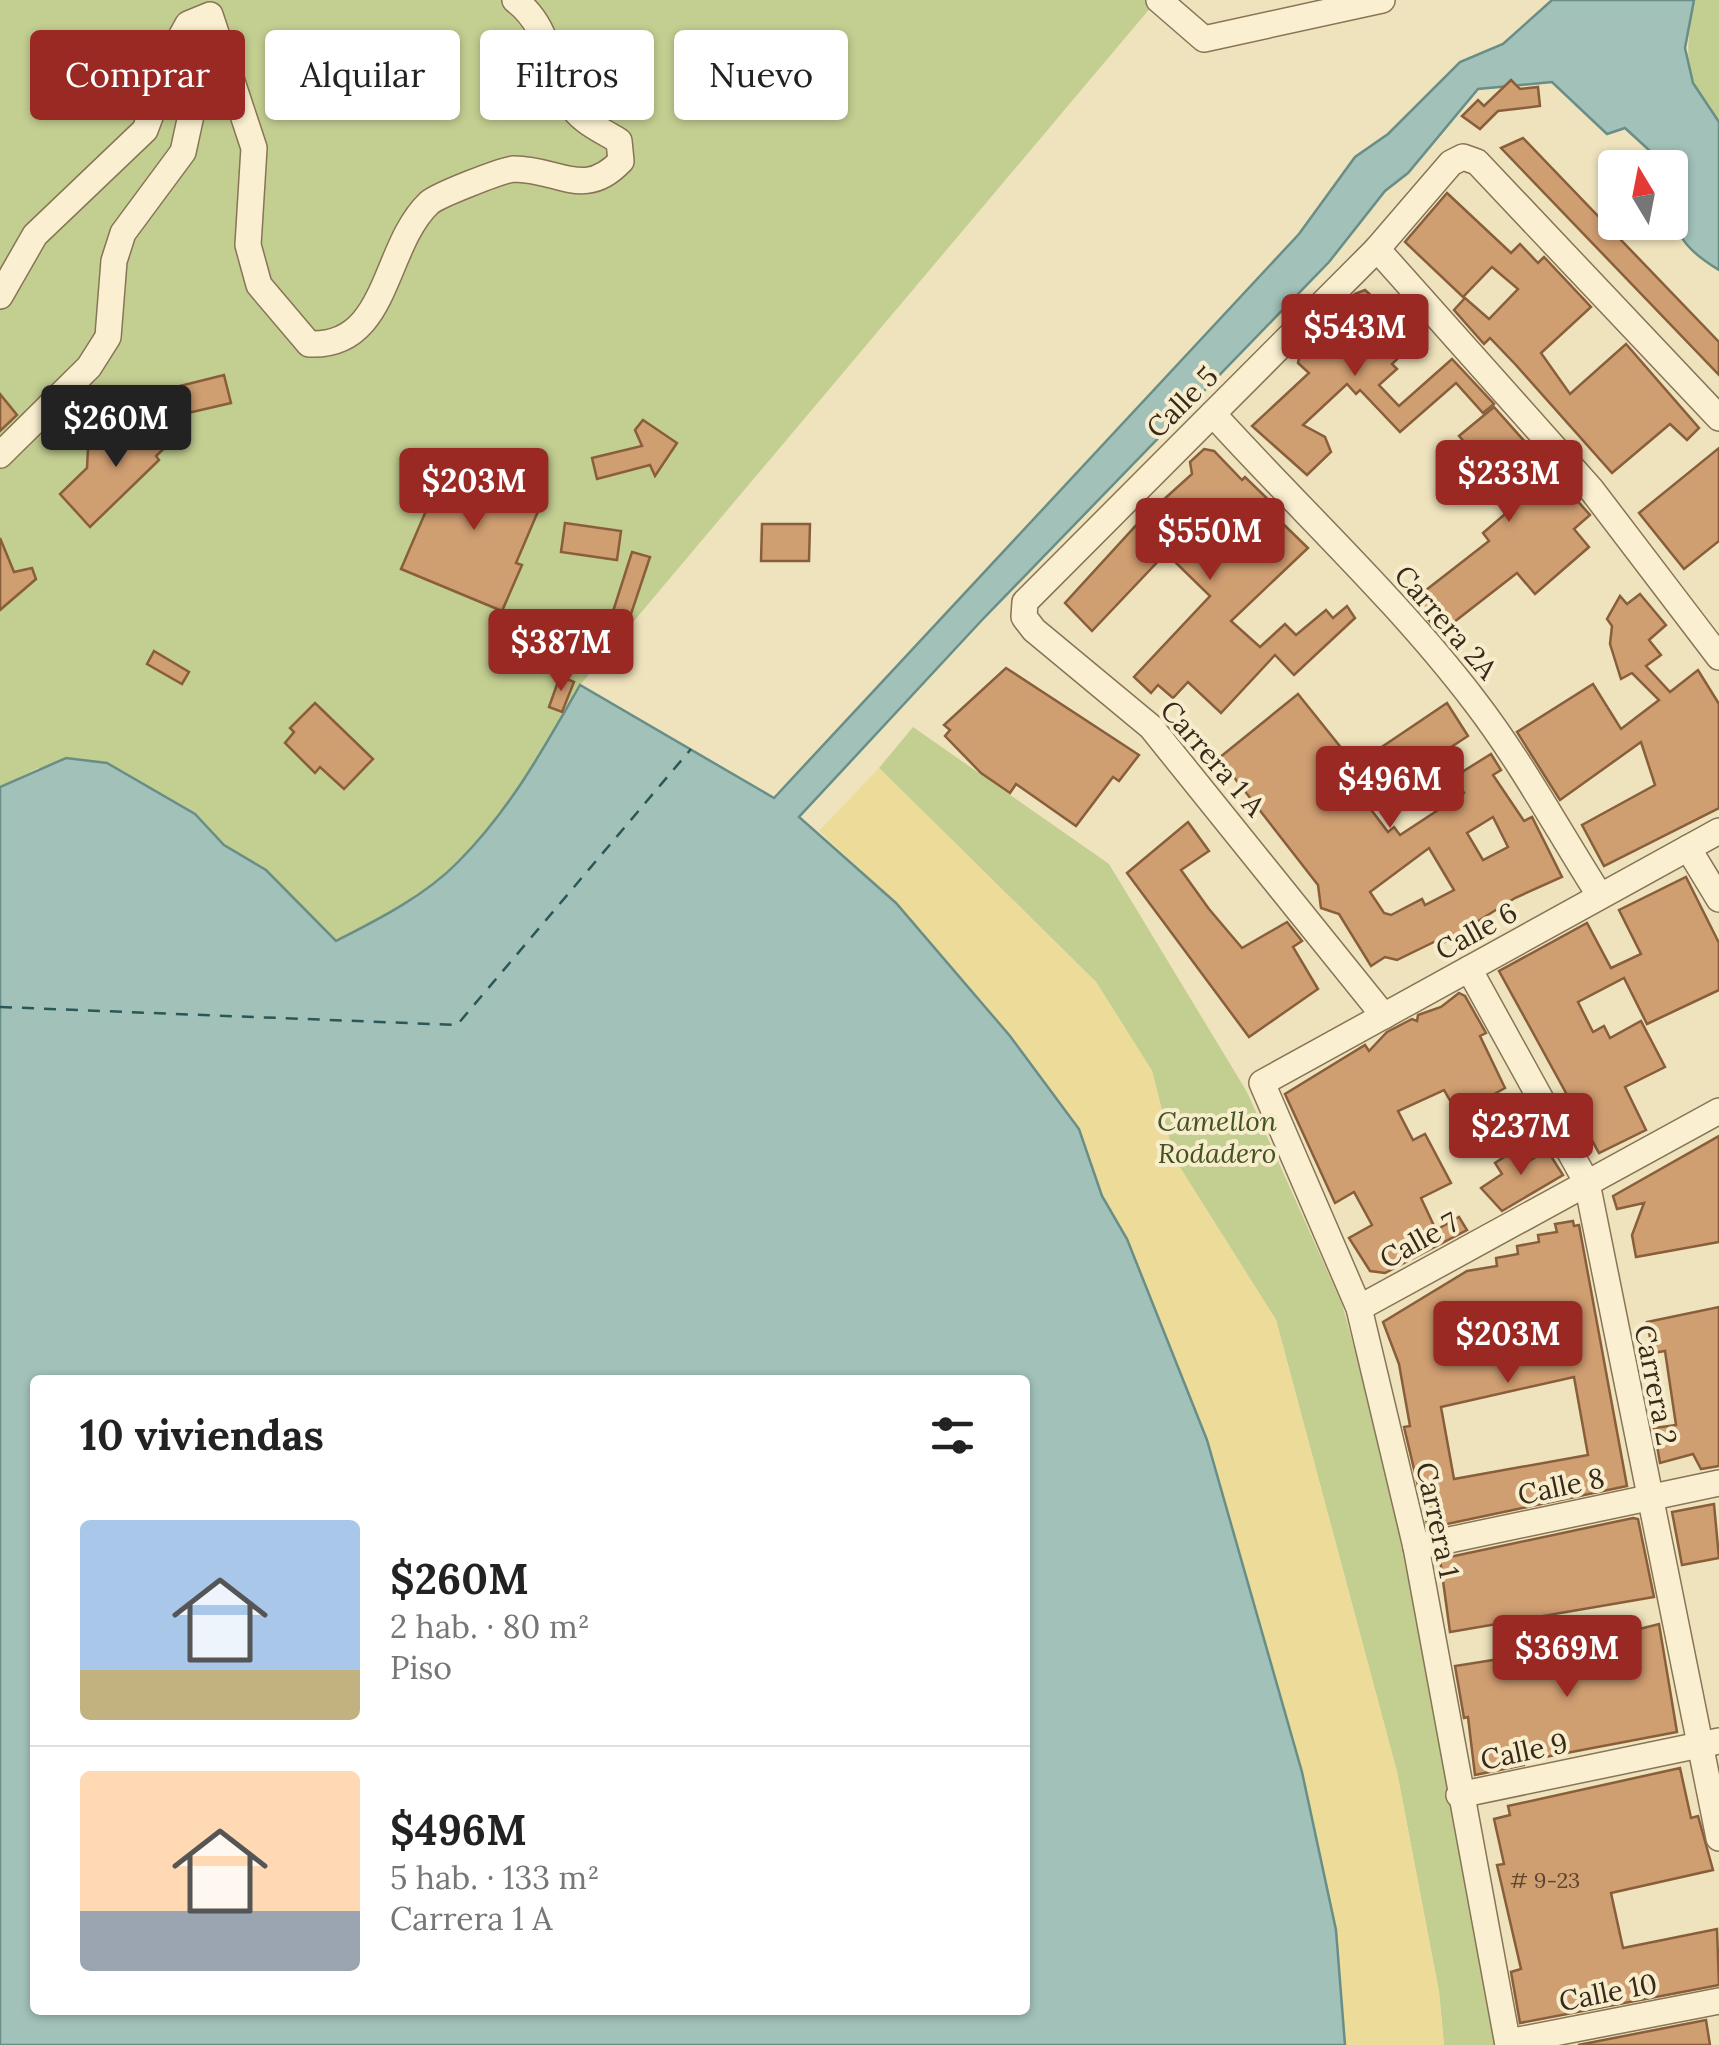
<!DOCTYPE html>
<html lang="es">
<meta charset="utf-8">
<style>
:root{--surface:#fff;--page:#f6f6f6;--text:#222;--muted:#767676;--line:#e0e0e0;--accent:#9a2923}
body{margin:0;font-family:Lora,serif;background:var(--page);color:var(--text);height:100vh;display:flex;flex-direction:column;font-size:38px;white-space:nowrap}
*{box-sizing:border-box;margin:0}
p{font-size:32px;color:var(--muted)}
.icon{flex:none;width:55px;height:55px;fill:none;stroke:currentColor;stroke-width:2;stroke-linecap:round;stroke-linejoin:round}
.map{position:relative;flex:1;overflow:hidden}
.panel{position:absolute;left:30px;top:1375px;width:1000px;height:640px;display:flex;flex-direction:column;background:var(--surface);border-radius:10px;box-shadow:0 2px 8px #0004}
.panel>*{flex:none}
.guide{position:absolute;left:30px;top:30px;width:1000px;height:90px;display:flex;gap:20px}
.needle{width:65px;rotate:350deg}
.buttons{position:absolute;left:1598px;top:150px;display:grid;gap:20px}
.buttons a{display:grid;place-items:center;width:90px;height:90px;border-radius:10px;background:var(--surface);box-shadow:0 2px 8px #0004;font-size:50px}
.price{position:absolute;translate:-50% -85px;padding:0 22px;border-radius:10px;background:var(--accent);color:#fff;font-size:32px;line-height:65px;filter:drop-shadow(0 2px 5px #0008)}
.price::after{content:'';position:absolute;left:50%;top:60px;width:30px;height:22px;margin-left:-15px;background:inherit;clip-path:polygon(0 0,100% 0,50% 100%)}
.price.selected{background:#222;color:#fff}
ul{padding:0;list-style:none}
li{display:flex;align-items:center;gap:30px;height:250px;padding:0 50px}
li+li{border-top:2px solid var(--line)}
li span{display:grid;place-items:center;flex:none;width:280px;height:200px;border-radius:10px;color:#555}
li>.icon{margin-inline-start:auto}
span .icon{width:120px;height:120px;fill:#fffc;stroke-width:1}
li b{font-size:42px}
h2{display:flex;justify-content:space-between;align-items:center;height:120px;padding:0 50px;font-size:42px}
.tag{padding:0 35px;border-radius:10px;background:var(--surface);box-shadow:0 2px 8px #0004;font-size:35px;line-height:90px}
.tag.selected{background:var(--accent);color:#fff}
.map>svg:first-child{display:block}
.green{fill:#c3ce91}
.sand{fill:#eddc99}
.water{fill:#a1c1b9;stroke:#688e87;stroke-width:2.5;fill-rule:evenodd}
.lines{fill:none;stroke-linecap:round;stroke-linejoin:round}
.ferry{stroke:#2a5757;stroke-width:2.5;stroke-dasharray:12 10;stroke-linecap:butt}
.building{fill:#cf9e71;stroke:#885e3b;stroke-width:2.5;fill-rule:evenodd}
.minor-casing{stroke:#887456;stroke-width:28}
.minor{stroke:#faf0d1;stroke-width:25}
.labels{text-anchor:middle;stroke-width:8;stroke-linejoin:round;paint-order:stroke}
.number-label{font-size:22px;fill:#5d4730}
.street-label{font-size:28px;fill:#372a1b;stroke:#f7edcd}
.park-label{font-size:28px;font-style:italic;fill:#445421;stroke:#f7edcd}
</style>
<div class="map">
<svg width="1719" height="2045" viewBox="0 0 1719 2045">
<rect width="100%" height="100%" fill="#efe3bd"/>
<g class="green">
<path d="M0 0H1157L580 685C545 748 510 810 458 862 425 896 377 920 336 942L266 870 224 845 195 813 38 768 0 787Z"/>
<path d="M1694 0H1719V122C1682 75 1685 56 1694 0Z"/>
<polygon points="913,727 1109,864 1247,1092 1342,1304 1409,1545 1449,1797 1495,2045 1444,2045 1439,1992 1397,1772 1276,1320 1174,1158 1152,1071 1096,982 879,768"/>
</g>
<polygon class="sand" points="879,768 1096,982 1152,1071 1174,1158 1276,1320 1397,1772 1439,1992 1444,2045 1345,2045 1336,1930 1302,1772 1207,1440 1127,1239 1102,1196 1079,1129 1010,1036 896,903 819,831"/>
<path class="water" d="M1552 0H1694L1685 48 1693 83 1719 122V270C1671 241 1670 220 1670 168L1640 167 1649 150 1625 128 1607 134 1552 82 1478 89 1408 173 1385 191 1329 262 982 620 799 817 896 903 1010 1036 1079 1129 1102 1196 1127 1239 1207 1440 1302 1772 1336 1930 1345 2045H0V787L66 758 107 763 195 814 224 845 266 870 336 941C377 920 425 896 458 862 510 810 544 748 580 685L774 798 1299 234 1355 157 1388 134 1460 62 1503 44ZM35 1380H1025V2010H35Z"/>
<g class="lines">
<polyline class="ferry" points="0,1007 457,1025 691,749"/>
</g>
<g class="building">
<polygon points="1511,80 1520,89 1538,87 1540,106 1498,111 1480,129 1462,116 1478,100 1484,106"/>
<polygon points="1523,138 1719,342 1719,375 1501,148"/>
<polygon points="1447,193 1511,253 1520,244 1538,263 1544,257 1591,307 1541,353 1570,394 1626,344 1699,428 1687,440 1670,424 1612,473 1515,364 1490,338 1484,344 1454,310 1465,298 1489,319 1518,289 1492,267 1463,297 1405,242"/>
<polygon points="1365,290 1376,300 1380,296 1420,337 1392,364 1397,369 1379,385 1399,406 1452,359 1494,404 1483,413 1456,383 1400,432 1360,390 1356,394 1347,384 1303,425 1325,437 1331,452 1307,475 1252,426 1309,373 1298,363 1301,349 1337,315 1350,328 1355,294"/>
<polygon points="224,375 231,403 175,416 168,389"/>
<polygon points="0,394 17,415 0,431"/>
<polygon points="1494,407 1590,515 1574,529 1589,547 1535,594 1517,573 1440,633 1412,601 1489,541 1483,533 1519,502 1487,464 1473,476 1454,454 1466,444 1459,436"/>
<polygon points="149,414 174,439 156,456 159,460 90,527 60,494 87,468 88,448 112,449"/>
<polygon points="643,420 677,443 655,476 650,465 597,479 592,458 642,446 635,430"/>
<polygon points="1719,448 1719,541 1684,569 1639,513"/>
<polygon points="1204,449 1214,451 1242,480 1245,477 1283,514 1278,519 1308,548 1231,621 1260,647 1285,624 1296,635 1326,610 1333,618 1347,606 1355,618 1294,675 1275,655 1221,713 1188,682 1173,698 1158,685 1151,693 1134,677 1210,596 1166,553 1092,631 1065,603 1141,520 1192,474 1190,462"/>
<polygon points="450,455 545,495 516,563 522,565 502,611 401,569"/>
<polygon points="565,523 621,531 617,560 561,552"/>
<polygon points="762,524 810,524 809,561 761,561"/>
<polygon points="0,538 14,572 32,568 36,579 0,610"/>
<polygon points="632,552 650,557 625,632 608,627"/>
<polygon points="1640,594 1666,625 1649,640 1661,655 1646,666 1670,692 1698,670 1719,704 1719,808 1604,866 1582,825 1655,785 1641,742 1560,800 1517,732 1593,684 1621,729 1659,700 1632,673 1621,679 1610,644 1612,626 1607,619 1620,596 1627,604"/>
<polygon points="568,633 571,647 601,641 604,656 560,665 554,636"/>
<polygon points="154,651 189,672 182,684 147,664"/>
<polygon points="1006,668 1139,755 1119,781 1113,777 1076,826 1016,784 1010,793 981,773 945,736 950,730 944,725"/>
<polygon points="560,676 574,682 562,712 549,707"/>
<path d="M1298 694 1355 765 1447 703 1468 736 1366 803 1388 832 1394 827 1400 835 1464 793 1454 777 1491 754 1501 770 1493 775 1524 821 1532 817 1562 877 1515 898 1443 943 1434 942 1397 960 1385 957 1371 966 1339 914 1321 908 1318 885 1219 758ZM1493 817 1508 847 1483 860 1467 833ZM1429 848 1454 890 1425 905 1422 899 1391 915 1384 913 1370 892Z"/>
<polygon points="315,703 373,759 344,789 320,767 315,773 285,743 294,732 290,728"/>
<polygon points="1188,822 1209,851 1181,870 1209,909 1242,948 1287,922 1302,941 1293,947 1318,989 1249,1037 1127,873"/>
<polygon points="1686,877 1719,943 1719,990 1647,1024 1624,978 1578,1002 1593,1032 1604,1026 1610,1038 1641,1021 1665,1067 1625,1087 1646,1130 1599,1153 1499,971 1587,923 1611,968 1641,954 1619,910"/>
<polygon points="1459,993 1465,996 1486,1033 1480,1036 1505,1088 1458,1114 1444,1090 1398,1111 1413,1140 1425,1134 1451,1183 1421,1198 1436,1230 1459,1217 1467,1230 1385,1273 1370,1271 1349,1238 1372,1225 1354,1192 1335,1203 1285,1094 1365,1045 1369,1051 1387,1032 1412,1019 1417,1021 1418,1015 1441,1007"/>
<polygon points="1719,1136 1719,1242 1636,1257 1632,1235 1644,1203 1617,1209 1613,1196"/>
<polygon points="1520,1147 1529,1161 1547,1150 1563,1175 1502,1211 1481,1188 1502,1174 1495,1163"/>
<path d="M1573 1221 1574 1226 1579 1225 1627 1486 1428 1528 1404 1427 1410 1426 1399 1364 1383 1322 1467 1271 1497 1266 1496 1258 1518 1254 1517 1246 1539 1242 1538 1235 1557 1232 1555 1224ZM1574 1377 1588 1455 1454 1479 1441 1407Z"/>
<polygon points="1719,1307 1719,1466 1701,1469 1693,1454 1660,1463 1654,1428 1676,1425 1665,1351 1653,1353 1647,1322"/>
<polygon points="1714,1504 1719,1558 1682,1565 1672,1512"/>
<polygon points="1633,1518 1638,1519 1654,1597 1450,1632 1440,1559"/>
<polygon points="1659,1624 1677,1732 1524,1761 1524,1765 1475,1775 1468,1717 1464,1718 1455,1666 1556,1650"/>
<polygon points="1680,1768 1691,1818 1698,1816 1713,1870 1611,1893 1623,1948 1717,1929 1719,1985 1520,2023 1511,1972 1521,1969 1497,1865 1504,1864 1494,1819 1510,1815 1508,1806"/>
<polygon points="1706,2020 1710,2045 1578,2045"/>
</g>
<g class="lines">
<defs>
<g id="minor">
<polyline points="1159,0 1204,39 1382,0"/>
<polyline points="1377,249 1591,489 1719,657"/>
<polyline points="0,296 35,235 145,130 178,42"/>
<path d="M1213 414C1300 510 1397 599 1476 703 1522 763 1559 832 1600 896"/>
<path d="M0 455 89 367 108 337 114 261 123 233 183 152 193 106 178 42 188 24 210 15 254 148 248 245 259 285 309 344C389 348 382 248 429 203 438 195 502 170 514 169 559 169 584 200 621 161L619 141C605 132 584 123 574 109 548 72 553 29 515 0"/>
<polyline points="1688,848 1719,899"/>
<polyline points="1469,969 1587,1183 1719,1838"/>
<polyline points="1384,1016 1151,727 1034,630 1024,617 1025,602 1377,249 1451,163 1463,157 1477,162 1719,418"/>
<polyline points="1359,1308 1719,1111"/>
<polyline points="1416,1547 1719,1483"/>
<polyline points="1459,1795 1719,1741"/>
<polyline points="1508,2042 1719,2001"/>
<polyline points="1508,2045 1416,1547 1359,1308 1262,1083 1719,831"/>
</g>
</defs>
<use href="#minor" class="minor-casing"/>
<use href="#minor" class="minor"/>
</g>
<g class="labels">
<g class="number-label">
<text x="1545" y="1888"># 9-23</text>
</g>
<g class="street-label">
<text transform="translate(1182 402) rotate(-45)" y="10">Calle 5</text>
<text transform="translate(1446 622) rotate(49)" y="10">Carrera 2A</text>
<text transform="translate(1213 758) rotate(49)" y="10">Carrera 1 A</text>
<text transform="translate(1476 931) rotate(-29)" y="10">Calle 6</text>
<text transform="translate(1419 1240) rotate(-29)" y="10">Calle 7</text>
<text transform="translate(1656 1385) rotate(79)" y="10">Carrera 2</text>
<text transform="translate(1561 1486) rotate(-12)" y="10">Calle 8</text>
<text transform="translate(1438 1520) rotate(78)" y="10">Carrera 1</text>
<text transform="translate(1524 1751) rotate(-12)" y="10">Calle 9</text>
<text transform="translate(1608 1992) rotate(-11)" y="10">Calle 10</text>
</g>
<g class="park-label">
<text x="1217" y="1131">Camellon<tspan x="1217" dy="32">Rodadero</tspan></text>
</g>
</g>
</svg>
<div class="buttons">
<a><svg class="needle" viewBox="-14 -14 28 28"><path d="M0-13l5 13h-10z" fill="#e53935"/><path d="M0 13l5-13h-10z" fill="#767676"/></svg></a>
</div>
<b class="price" style="left:1355px;top:379px">$543M</b>
<b class="price selected" style="left:116px;top:470px">$260M</b>
<b class="price" style="left:1509px;top:525px">$233M</b>
<b class="price" style="left:474px;top:533px">$203M</b>
<b class="price" style="left:1210px;top:583px">$550M</b>
<b class="price" style="left:561px;top:694px">$387M</b>
<b class="price" style="left:1390px;top:831px">$496M</b>
<b class="price" style="left:1521px;top:1178px">$237M</b>
<b class="price" style="left:1508px;top:1386px">$203M</b>
<b class="price" style="left:1567px;top:1700px">$369M</b>
<div class="guide">
<a class="tag selected">Comprar</a>
<a class="tag">Alquilar</a>
<a class="tag">Filtros</a>
<a class="tag">Nuevo</a>
</div>
<section class="panel">
<h2>10 viviendas<svg class="icon" aria-label="filters" viewBox="0 0 24 24"><path d="M4 7h16M4 17h16"/><circle cx="9" cy="7" r="2"/><circle cx="15" cy="17" r="2"/></svg></h2>
<ul>
<li><span style="background:linear-gradient(#a9c7e8 75%,#c2b280 0)"><svg class="icon" aria-label="home" viewBox="0 0 24 24"><path d="M3 11l9-7 9 7M6 9v11h12V9"/></svg></span><div><b>$260M</b><p>2 hab. · 80 m²</p><p>Piso</p></div></li>
<li><span style="background:linear-gradient(#ffd9b3 70%,#9aa5b1 0)"><svg class="icon" aria-label="home" viewBox="0 0 24 24"><path d="M3 11l9-7 9 7M6 9v11h12V9"/></svg></span><div><b>$496M</b><p>5 hab. · 133 m²</p><p>Carrera 1 A</p></div></li>
</ul>
</section>
</div>
